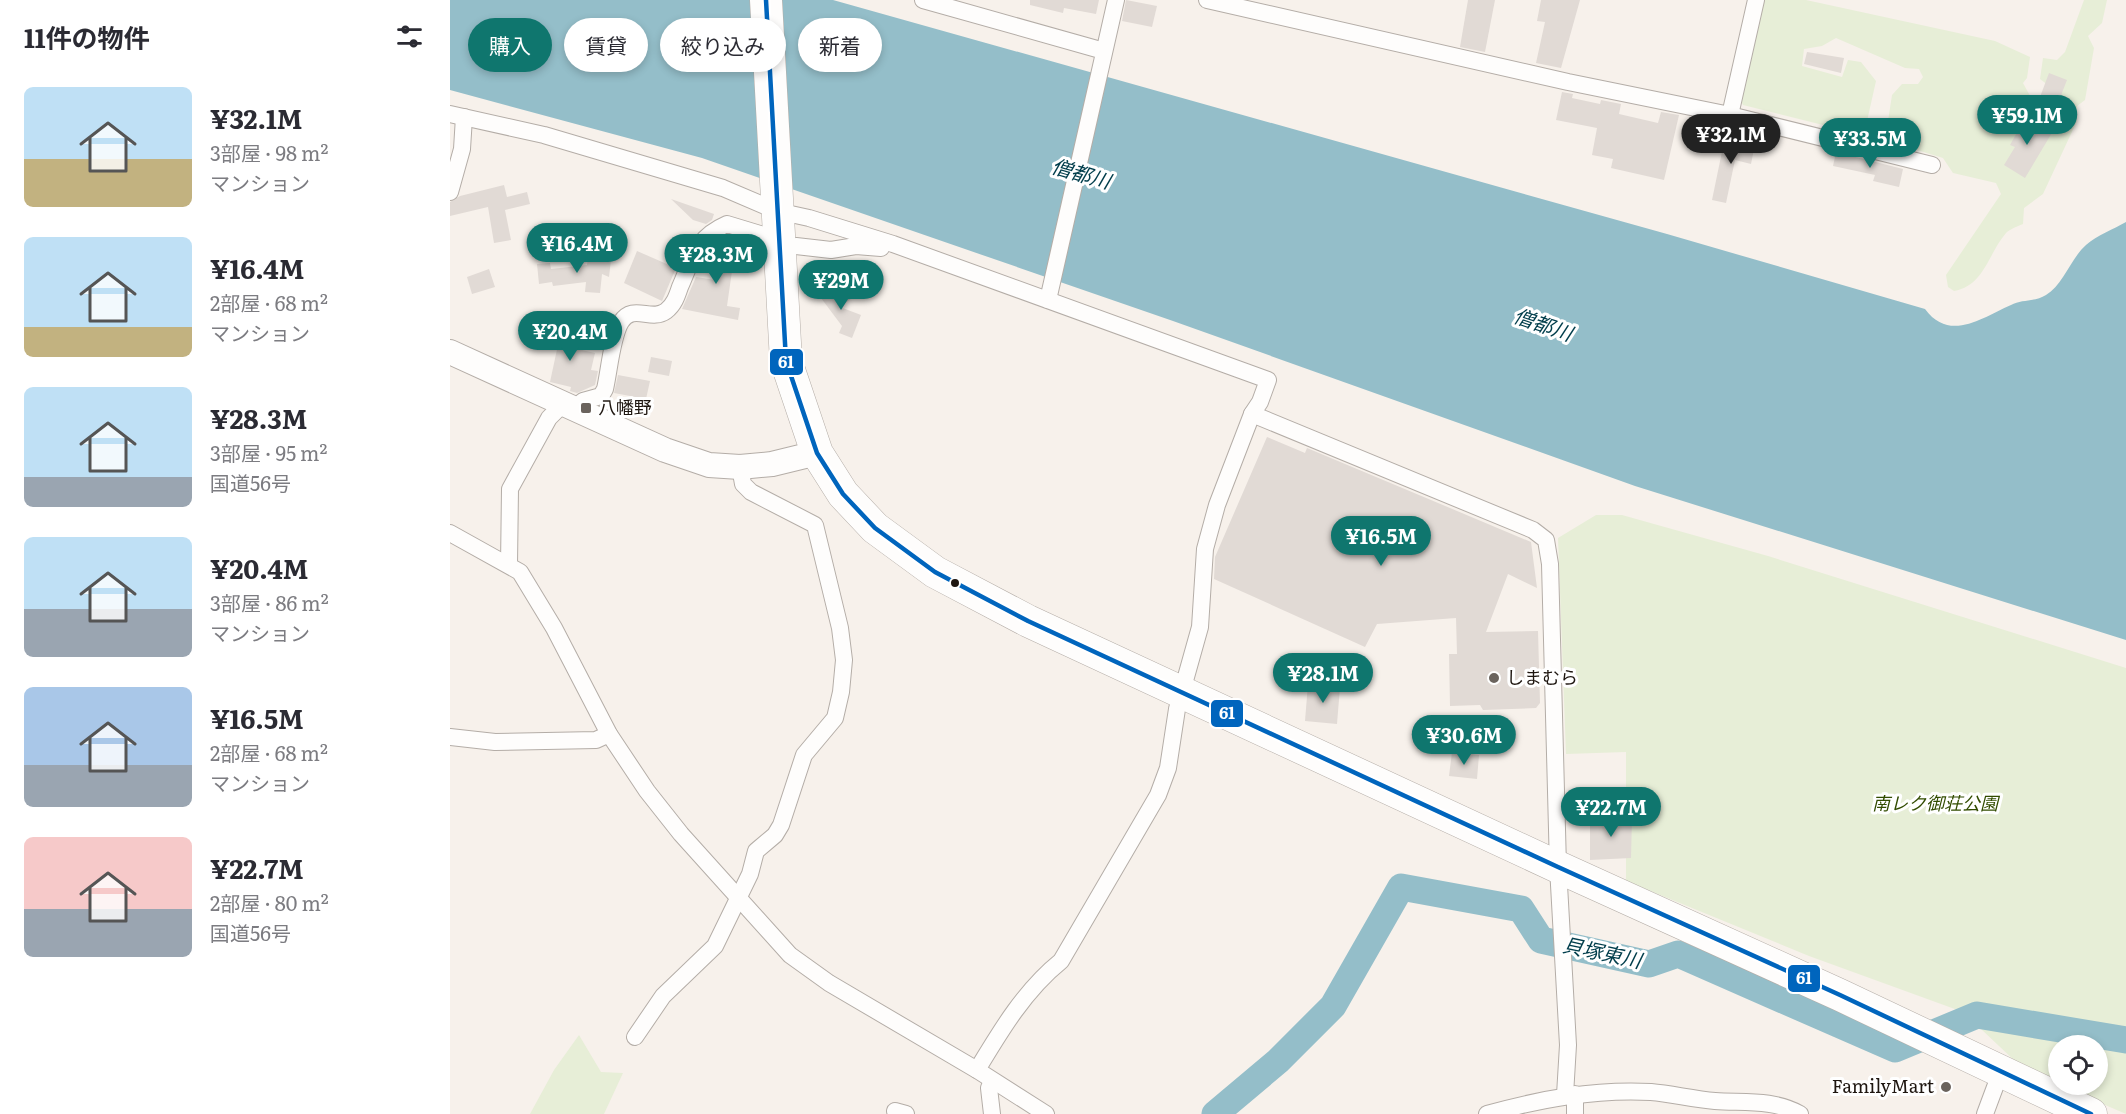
<!DOCTYPE html>
<html lang="ja">
<meta charset="utf-8">
<style>
:root{--surface:#fff;--page:#f7f7f7;--text:#2b2b33;--muted:#7c7c81;--accent:#0f766e}
body{margin:0;font-family:Literata,"Noto Sans JP",serif;background:var(--page);color:var(--text);height:100vh;display:flex;flex-direction:column;font-size:22px;white-space:nowrap}
*{box-sizing:border-box;margin:0}
p{font-size:20px;color:var(--muted)}
.icon{flex:none;width:33px;height:33px;fill:none;stroke:currentColor;stroke-width:2;stroke-linecap:round;stroke-linejoin:round}
.map{position:relative;flex:1;overflow:hidden}
.panel{display:flex;flex-direction:column;background:var(--surface);width:450px}
.panel>*{flex:none}
.guide{position:absolute;left:18px;top:18px;width:570px;height:54px;display:flex;gap:12px}
.controls{position:absolute;left:1598px;top:1035px;display:grid;gap:12px}
.controls a{display:grid;place-items:center;width:60px;height:60px;border-radius:50%;background:var(--surface);box-shadow:0 3px 9px #0003;font-size:30px}
.price{position:absolute;translate:-50% -51px;padding:0 14px;border-radius:21px;background:var(--accent);color:#fff;font-size:20px;line-height:39px;filter:drop-shadow(0 2px 3px #0008)}
.price::after{content:'';position:absolute;left:50%;top:36px;width:18px;height:14px;margin-left:-9px;background:inherit;clip-path:polygon(0 0,100% 0,50% 100%)}
.price.current{background:#222;color:#fff}
ul{padding:0;list-style:none}
li{display:flex;align-items:center;gap:18px;height:150px;padding:0 24px}
li span{display:grid;place-items:center;flex:none;width:168px;height:120px;border-radius:9px;color:#555}
li>.icon{margin-inline-start:auto}
span .icon{width:72px;height:72px;fill:#fffc;stroke-width:1}
li b{font-size:26px}
h2{display:flex;justify-content:space-between;align-items:center;height:72px;padding:0 24px;font-size:26px}
.chip{padding:0 21px;border-radius:27px;background:var(--surface);box-shadow:0 3px 9px #0003;font-size:21px;line-height:54px}
.chip.current{background:var(--accent);color:#fff}
main{display:flex;flex:1;min-height:0}
.map>svg:first-child{display:block}
.green{fill:#e7eed7}
.water{fill:#94bec9}
.lines{fill:none;stroke-linecap:round;stroke-linejoin:round}
.river{stroke:#94bec9;stroke-width:27}
.building{fill:#e1dad5}
.street-casing{stroke:#b4ada7;stroke-width:18}
.secondary-casing{stroke:#b4ada7;stroke-width:26}
.highway-casing{stroke:#b4ada7;stroke-width:33}
.street{stroke:#fefdfc;stroke-width:16}
.secondary{stroke:#fefdfc;stroke-width:24}
.highway{stroke:#fefdfc;stroke-width:32}
.bus-1-casing{stroke:#fff;stroke-width:9}
.bus-1{stroke:#0065bd;stroke-width:4.5}
.poi-dot{fill:#6a635d;stroke:#fff;stroke-width:2}
.bus-dot{fill:#1e1610;stroke:#fff;stroke-width:2}
.labels{text-anchor:middle;stroke-width:6;stroke-linejoin:round;paint-order:stroke}
.poi-label{font-size:18px;fill:#1e1610;stroke:#fff;text-anchor:start}
.park-label{font-size:18px;font-style:italic;fill:#324c00;stroke:#fff}
.water-label{font-size:20px;font-style:italic;fill:#003d4b;stroke:#fff}
.line-badge{stroke:#fff;stroke-width:2}
.badge-label{font-size:16px;text-anchor:middle;font-weight:bold;fill:#fff}
</style>
<main>
<section class="panel">
<h2>11件の物件<svg class="icon" aria-label="filters" viewBox="0 0 24 24"><path d="M4 7h16M4 17h16"/><circle cx="9" cy="7" r="2"/><circle cx="15" cy="17" r="2"/></svg></h2>
<ul>
<li><span style="background:linear-gradient(#bfe0f5 60%,#c2b280 0)"><svg class="icon" aria-label="home" viewBox="0 0 24 24"><path d="M3 11l9-7 9 7M6 9v11h12V9"/></svg></span><div><b>¥32.1M</b><p>3部屋 · 98 m²</p><p>マンション</p></div></li>
<li><span style="background:linear-gradient(#bfe0f5 75%,#c2b280 0)"><svg class="icon" aria-label="home" viewBox="0 0 24 24"><path d="M3 11l9-7 9 7M6 9v11h12V9"/></svg></span><div><b>¥16.4M</b><p>2部屋 · 68 m²</p><p>マンション</p></div></li>
<li><span style="background:linear-gradient(#bfe0f5 75%,#9aa5b1 0)"><svg class="icon" aria-label="home" viewBox="0 0 24 24"><path d="M3 11l9-7 9 7M6 9v11h12V9"/></svg></span><div><b>¥28.3M</b><p>3部屋 · 95 m²</p><p>国道56号</p></div></li>
<li><span style="background:linear-gradient(#bfe0f5 60%,#9aa5b1 0)"><svg class="icon" aria-label="home" viewBox="0 0 24 24"><path d="M3 11l9-7 9 7M6 9v11h12V9"/></svg></span><div><b>¥20.4M</b><p>3部屋 · 86 m²</p><p>マンション</p></div></li>
<li><span style="background:linear-gradient(#a9c7e8 65%,#9aa5b1 0)"><svg class="icon" aria-label="home" viewBox="0 0 24 24"><path d="M3 11l9-7 9 7M6 9v11h12V9"/></svg></span><div><b>¥16.5M</b><p>2部屋 · 68 m²</p><p>マンション</p></div></li>
<li><span style="background:linear-gradient(#f6c9c9 60%,#9aa5b1 0)"><svg class="icon" aria-label="home" viewBox="0 0 24 24"><path d="M3 11l9-7 9 7M6 9v11h12V9"/></svg></span><div><b>¥22.7M</b><p>2部屋 · 80 m²</p><p>国道56号</p></div></li>
</ul>
</section>
<div class="map">
<svg width="1676" height="1114" viewBox="0 0 1676 1114">
<rect width="100%" height="100%" fill="#f7f1eb"/>
<g class="green">
<path d="M1311 0H1356L1545 41 1580 57 1577 78 1573 83 1584 103 1599 110 1606 106 1607 92 1590 79 1593 58 1607 60 1615 52 1634 0H1657L1652 23 1638 36 1644 48 1635 100 1627 106V121L1593 194 1574 208 1573 224C1568 226 1560 229 1556 233 1538 254 1534 286 1504 291L1498 287 1496 275 1551 194 1546 183 1503 173 1493 158 1444 143 1436 134 1442 95 1452 84H1468L1473 77 1469 69 1455 68 1386 38 1372 46 1354 49 1352 66 1392 77 1398 60 1411 62 1426 81 1415 130 1377 126 1293 105 1290 99Z"/>
<polygon points="1146,515 1172,515 1318,556 1676,668 1676,1114 1609,1085 1647,1084 1647,1046 1608,1046 1608,1084 1567,1063 1513,1012 1359,956 1176,881 1176,752 1116,754 1108,538"/>
<polygon points="129,1035 151,1072 173,1073 154,1114 80,1114 104,1070"/>
</g>
<path class="water" d="M0 0H383L1217 234 1475 309C1500 343 1533 317 1561 305 1572 299 1585 302 1596 295 1613 285 1621 258 1636 245 1647 235 1664 229 1676 222V640L1185 486 723 321 252 158 0 90Z"/>
<g class="lines">
<polyline class="river" points="765,1114 828,1061 883,1006 951,887 1071,909 1091,940 1199,964 1228,954 1445,1049 1527,1015 1676,1040"/>
</g>
<g class="building">
<polygon points="580,0 649,0 646,14 614,8 613,13 580,5"/>
<polygon points="676,0 707,6 702,27 672,21"/>
<polygon points="1018,0 1045,0 1035,52 1010,47"/>
<polygon points="1091,0 1130,0 1111,68 1086,63 1095,22 1087,21"/>
<polygon points="1357,52 1394,58 1391,73 1354,64"/>
<polygon points="1599,73 1617,80 1608,103 1590,97"/>
<polygon points="1112,92 1123,94 1122,98 1150,104 1151,100 1171,104 1169,114 1208,123 1211,112 1229,115 1214,180 1161,168 1163,159 1142,155 1147,128 1106,120"/>
<polygon points="1576,116 1603,131 1575,178 1554,165 1565,147 1560,145"/>
<polygon points="1275,137 1305,144 1301,164 1285,160 1276,203 1262,200"/>
<polygon points="1386,152 1453,169 1449,187 1423,181 1425,175 1383,166"/>
<polygon points="54,185 57,197 77,192 80,204 55,210 61,240 44,243 38,207 0,216 0,202 10,196"/>
<polygon points="221,199 264,214 262,220 256,224 243,220"/>
<polygon points="265,244 290,244 290,271 282,271 277,306 290,308 288,320 232,309 246,277 265,280"/>
<polygon points="187,251 226,268 212,301 174,283"/>
<polygon points="138,258 161,260 159,277 152,274 150,293 135,292 136,282 103,286 102,282 89,284 87,264 100,263 101,269 137,265"/>
<polygon points="39,269 45,287 22,294 17,277"/>
<polygon points="379,287 386,296 395,289 402,298 390,307 411,315 402,338 389,333 392,326 368,294"/>
<polygon points="113,320 118,347 145,353 141,370 148,371 145,385 127,393 120,391 121,387 100,382 109,340 95,342 92,327 112,324"/>
<circle cx="150" cy="340" r="5"/>
<polygon points="201,357 222,361 219,376 198,372"/>
<polygon points="168,375 200,381 196,399 164,393"/>
<polygon points="817,437 855,453 857,448 1081,542 1087,588 1058,574 1036,632 1088,631 1090,703 1086,708 1033,710 1030,705 1000,706 999,654 1007,654 1006,618 927,624 915,647 764,579 765,557"/>
<polygon points="858,684 890,687 887,724 855,721"/>
<polygon points="1002,752 1029,755 1027,779 999,776"/>
<polygon points="1140,818 1182,818 1181,858 1140,860"/>
</g>
<g class="lines">
<defs>
<g id="street">
<polyline points="473,0 654,51"/>
<polyline points="757,0 1118,82 1280,115 1482,165"/>
<path d="M0 114 94 135 273 188 327 211 359 218 443 244 818 380 810 402 802 414 767 505 755 549 750 627 727 709 718 768 708 795 611 961C575 990 551 1030 527 1070"/>
<polyline points="1280,115 1306,0"/>
<polyline points="0,192 12,149 14,117"/>
<polyline points="346,246 381,250 406,246 431,248"/>
<polyline points="598,300 666,0"/>
<path d="M124 409 133 401 151 396 155 389C159 372 162 336 171 322 183 303 201 322 216 311 224 305 227 296 230 287 243 258 245 238 277 224L310 234"/>
<polyline points="802,414 1083,530 1096,540 1100,564 1108,867 1118,1045 1115,1095"/>
<polyline points="0,533 70,572 104,628 159,734 197,791 231,834 340,955 379,983 527,1070 596,1114"/>
<polyline points="59,565 60,489 99,418 113,404"/>
<polyline points="0,737 45,742 146,740 159,734"/>
<polyline points="185,1037 213,996 265,946 300,874 306,851 325,835 331,825 354,755 385,718 391,692 394,660 390,628 365,525 301,492 293,484 290,467"/>
<polyline points="445,1111 456,1114"/>
<polyline points="542,1114 539,1088 542,1081"/>
<path d="M1037 1114C1091 1099 1144 1089 1201 1092 1222 1094 1243 1099 1265 1101 1294 1103 1323 1099 1350 1114"/>
<polyline points="1125,1114 1125,1094"/>
<polyline points="1535,1114 1551,1071"/>
</g>
<polyline id="secondary" points="0,352 215,450 259,465 290,467 322,464 367,453"/>
<polyline id="highway" points="316,0 336,361 367,453 393,494 425,528 485,572 578,621 1108,867 1390,995 1641,1114"/>
</defs>
<use href="#street" class="street-casing"/>
<use href="#secondary" class="secondary-casing"/>
<use href="#highway" class="highway-casing"/>
<use href="#street" class="street"/>
<use href="#secondary" class="secondary"/>
<use href="#highway" class="highway"/>
<defs>
<polyline id="bus-1" points="316,0 336,361 367,453 393,494 425,528 485,572 578,621 1108,867 1390,995 1641,1114"/>
</defs>
<use href="#bus-1" class="bus-1-casing"/>
<use href="#bus-1" class="bus-1"/>
</g>
<g class="poi-dot">
<rect x="130" y="402" width="12" height="12" rx="3"/>
<circle cx="1044" cy="678" r="6"/>
<circle cx="1496" cy="1087" r="6"/>
</g>
<circle class="bus-dot" cx="505" cy="583" r="5"/>
<g class="labels">
<g class="poi-label">
<text x="148" y="414">八幡野</text>
<text x="1056" y="684">しまむら</text>
<text x="1484" y="1093" text-anchor="end">FamilyMart</text>
</g>
<g class="park-label">
<text x="1485" y="810">南レク御荘公園</text>
</g>
<g class="water-label">
<text transform="translate(631 174) rotate(16)" y="7">僧都川</text>
<text transform="translate(1093 325) rotate(19)" y="7">僧都川</text>
<text transform="translate(1152 953) rotate(12)" y="7">貝塚東川</text>
</g>
</g>
<g class="line-badge">
<rect x="319" y="348" width="35" height="28" rx="6" fill="#0065bd"/>
<rect x="760" y="699" width="34" height="29" rx="6" fill="#0065bd"/>
<rect x="1337" y="964" width="34" height="29" rx="6" fill="#0065bd"/>
</g>
<g class="badge-label">
<text x="336" y="368">61</text>
<text x="777" y="719">61</text>
<text x="1354" y="984">61</text>
</g>
</svg>
<div class="controls">
<a><svg class="icon" aria-label="locate" viewBox="0 0 24 24"><circle cx="12" cy="12" r="6"/><path d="M12 2v4M12 18v4M2 12h4M18 12h4"/></svg></a>
</div>
<b class="price" style="left:1577px;top:146px">¥59.1M</b>
<b class="price current" style="left:1281px;top:165px">¥32.1M</b>
<b class="price" style="left:1420px;top:169px">¥33.5M</b>
<b class="price" style="left:127px;top:274px">¥16.4M</b>
<b class="price" style="left:266px;top:285px">¥28.3M</b>
<b class="price" style="left:391px;top:311px">¥29M</b>
<b class="price" style="left:120px;top:362px">¥20.4M</b>
<b class="price" style="left:931px;top:567px">¥16.5M</b>
<b class="price" style="left:873px;top:704px">¥28.1M</b>
<b class="price" style="left:1014px;top:766px">¥30.6M</b>
<b class="price" style="left:1161px;top:838px">¥22.7M</b>
<div class="guide">
<a class="chip current">購入</a>
<a class="chip">賃貸</a>
<a class="chip">絞り込み</a>
<a class="chip">新着</a>
</div>
</div>
</main>
